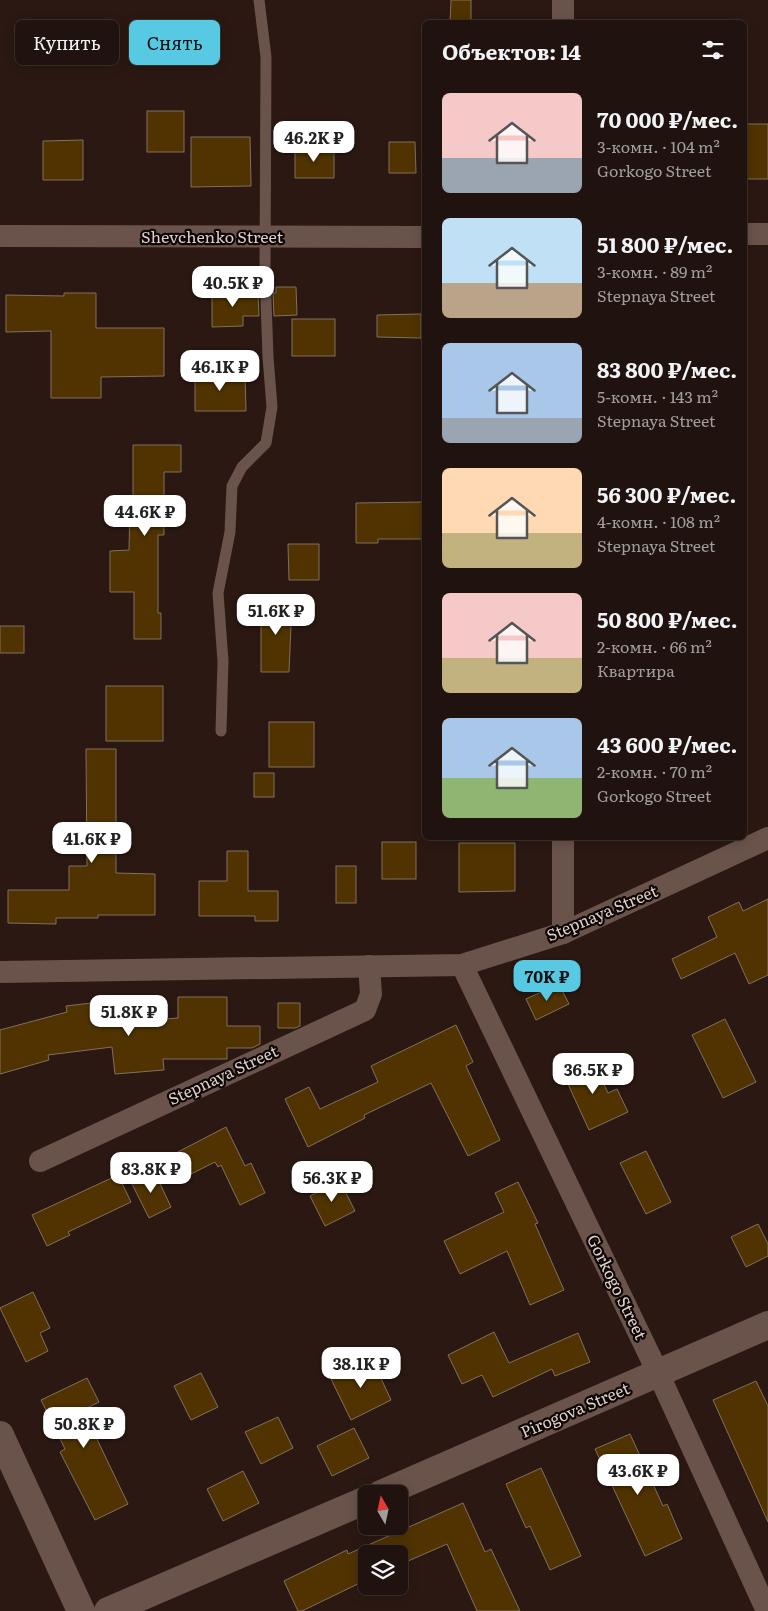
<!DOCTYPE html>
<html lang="ru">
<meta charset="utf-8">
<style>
:root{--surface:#20120e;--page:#281b17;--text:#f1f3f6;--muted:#a29e9e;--line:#3d322e;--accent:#57c9e2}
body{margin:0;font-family:Literata,serif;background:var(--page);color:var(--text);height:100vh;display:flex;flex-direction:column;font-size:19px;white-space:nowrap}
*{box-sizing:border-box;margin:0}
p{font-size:16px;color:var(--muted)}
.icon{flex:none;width:28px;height:28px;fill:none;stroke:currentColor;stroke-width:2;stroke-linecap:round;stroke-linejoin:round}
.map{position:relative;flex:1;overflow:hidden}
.details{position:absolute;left:422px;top:20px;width:325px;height:820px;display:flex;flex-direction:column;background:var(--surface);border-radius:8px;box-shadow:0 2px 12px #0003,0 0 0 1px var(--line)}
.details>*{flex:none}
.guide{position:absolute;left:15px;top:20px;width:332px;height:45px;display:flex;gap:10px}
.needle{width:32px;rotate:351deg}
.fabs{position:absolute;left:358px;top:1485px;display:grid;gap:10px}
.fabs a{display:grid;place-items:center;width:50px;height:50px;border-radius:8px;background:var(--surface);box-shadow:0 2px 12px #0003,0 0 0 1px var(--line);font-size:25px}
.price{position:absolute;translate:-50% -42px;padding:0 11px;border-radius:10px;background:#fff;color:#222;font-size:16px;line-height:32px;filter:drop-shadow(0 1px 2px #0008)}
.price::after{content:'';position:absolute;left:50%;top:30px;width:15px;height:11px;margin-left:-8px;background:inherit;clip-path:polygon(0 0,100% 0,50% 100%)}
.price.current{background:var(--accent);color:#111}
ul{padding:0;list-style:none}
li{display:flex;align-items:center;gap:15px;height:125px;padding:0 20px}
li span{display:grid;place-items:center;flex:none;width:140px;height:100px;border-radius:8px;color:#555}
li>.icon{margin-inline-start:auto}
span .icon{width:60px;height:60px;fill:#fffc;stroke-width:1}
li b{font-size:21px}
h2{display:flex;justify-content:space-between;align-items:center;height:60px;padding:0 20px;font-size:21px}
.tag{padding:0 18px;border-radius:8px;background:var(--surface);box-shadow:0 2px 12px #0003,0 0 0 1px var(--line);font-size:18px;line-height:45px}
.tag.current{background:var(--accent);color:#111}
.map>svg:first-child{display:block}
.building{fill:#503300;stroke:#7f715e}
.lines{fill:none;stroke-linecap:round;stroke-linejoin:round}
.lane{stroke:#6a534b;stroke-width:11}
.street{stroke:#6a534b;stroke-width:22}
.secondary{stroke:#6a534b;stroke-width:28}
.labels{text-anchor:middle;stroke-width:4.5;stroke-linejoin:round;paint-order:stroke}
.street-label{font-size:16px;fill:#ded0cc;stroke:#0e0604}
</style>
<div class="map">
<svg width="768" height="1611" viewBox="0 0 768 1611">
<rect width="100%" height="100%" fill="#2b1812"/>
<g class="building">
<polygon points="451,0 471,0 471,22 450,22"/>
<rect x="147" y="111" width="37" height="41"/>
<rect x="745" y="124" width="23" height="55"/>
<polygon points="191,137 250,137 251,186 191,187"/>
<polygon points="83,140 83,180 43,180 43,141"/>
<polygon points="389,142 415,142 416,173 389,173"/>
<polygon points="295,147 334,148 334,178 295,178"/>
<polygon points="276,287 296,287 297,315 274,316 273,293 276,293"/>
<polygon points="212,292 258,292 259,316 243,316 243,326 212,327"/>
<polygon points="64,293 96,293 96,328 164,328 164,376 101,377 101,398 51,398 51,331 6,332 6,295 64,296"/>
<polygon points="421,314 421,338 377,337 377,315"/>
<rect x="292" y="319" width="43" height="37"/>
<polygon points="195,373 245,373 246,411 195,411"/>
<polygon points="133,445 181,445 181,472 164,472 164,535 158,535 158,613 161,613 161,639 134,639 134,592 110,592 110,551 129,550 130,506 133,506"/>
<polygon points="425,502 425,539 378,539 378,543 356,543 356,503"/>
<polygon points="288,544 319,544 319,580 289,580"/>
<polygon points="261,602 292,602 289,672 261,672"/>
<rect x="0" y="626" width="24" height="27"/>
<rect x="106" y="686" width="57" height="55"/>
<rect x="269" y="722" width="45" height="45"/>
<polygon points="86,749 116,749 116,873 155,874 155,915 98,915 98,918 56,918 56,924 8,923 8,890 69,890 69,866 87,866"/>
<rect x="254" y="773" width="20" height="24"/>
<rect x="382" y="842" width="34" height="37"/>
<polygon points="459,843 515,843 515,891 459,892"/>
<polygon points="227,851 248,851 248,891 278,891 278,921 255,921 255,916 199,916 199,881 227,881"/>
<rect x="336" y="866" width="20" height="37"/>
<polygon points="768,899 768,975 749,984 735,953 681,979 672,959 717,937 708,917 739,902 743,911"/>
<polygon points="559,984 569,1004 536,1020 526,999"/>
<polygon points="178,997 227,997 227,1026 260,1026 260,1044 252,1048 227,1048 227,1059 163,1059 164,1070 115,1074 112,1047 48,1055 49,1060 0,1074 0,1030 67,1012 66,1006 100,1002 103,1024 178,1018"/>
<polygon points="278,1003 300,1003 300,1026 295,1028 278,1028"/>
<polygon points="725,1019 756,1082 723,1098 692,1035"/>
<polygon points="456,1025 473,1062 466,1066 500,1140 468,1156 431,1083 364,1115 365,1118 308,1147 285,1099 309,1087 320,1109 378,1082 371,1066"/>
<polygon points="591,1057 608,1093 617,1089 628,1112 589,1130 562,1071"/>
<polygon points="226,1127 245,1166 251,1163 265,1193 240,1205 221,1165 218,1167 215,1162 185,1177 174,1154"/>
<polygon points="646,1151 671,1202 646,1214 620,1163"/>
<polygon points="154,1171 171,1207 149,1218 131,1182"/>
<polygon points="118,1175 131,1202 68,1232 70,1235 47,1246 32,1215"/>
<polygon points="340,1181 355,1211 325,1226 310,1196"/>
<polygon points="518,1182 538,1223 535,1224 564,1290 530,1305 507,1251 460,1274 444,1241 504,1212 495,1193"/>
<polygon points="758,1224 768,1244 768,1256 746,1267 731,1237"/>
<polygon points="33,1292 50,1328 40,1333 48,1351 26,1362 0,1308"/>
<polygon points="494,1332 509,1363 578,1333 590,1362 555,1376 552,1369 493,1397 482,1375 462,1384 448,1355"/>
<polygon points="372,1359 391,1400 351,1420 331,1379"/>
<polygon points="201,1373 218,1407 191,1420 174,1386"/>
<polygon points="87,1378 99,1402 83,1410 128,1504 95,1520 60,1452 65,1449 41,1400"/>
<polygon points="756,1381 768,1406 768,1522 713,1400"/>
<polygon points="278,1417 293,1448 261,1464 245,1432"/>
<polygon points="354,1428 369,1458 332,1476 317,1446"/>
<polygon points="630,1434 663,1506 667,1504 682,1539 645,1556 595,1449"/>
<polygon points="541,1468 581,1556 550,1570 530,1526 526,1528 506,1484"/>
<polygon points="243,1471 259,1503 223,1521 207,1489"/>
<polygon points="463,1503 485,1552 491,1549 520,1611 477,1611 447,1544 399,1565 399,1554 366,1554 366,1580 302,1611 298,1611 284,1581 347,1550 348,1554"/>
</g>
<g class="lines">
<polyline class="lane" points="221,731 223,661 218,593 230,532 232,486 242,467 266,443 272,407 268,357 265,272 266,57 259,0"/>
<g class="street">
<polyline points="563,0 563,22"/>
<polyline points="745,234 768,234"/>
<polyline points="0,236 425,237"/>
<polyline points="563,933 563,838"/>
<polyline points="462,965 659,1375 767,1611"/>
<polyline points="0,972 462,965 563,933 768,838"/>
<polyline points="40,1161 365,1010 371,994 369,966"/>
</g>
<g class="secondary">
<polyline points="0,1435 81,1611"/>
<polyline points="381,1494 768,1325"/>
<polyline points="108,1611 366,1500"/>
</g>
</g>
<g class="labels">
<g class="street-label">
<text x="212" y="243">Shevchenko Street</text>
<text transform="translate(602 913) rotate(-23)" y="6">Stepnaya Street</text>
<text transform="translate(223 1075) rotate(-25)" y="6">Stepnaya Street</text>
<text transform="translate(617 1287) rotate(64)" y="6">Gorkogo Street</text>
<text transform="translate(575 1410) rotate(-23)" y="6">Pirogova Street</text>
</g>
</g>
</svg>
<div class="fabs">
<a><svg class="needle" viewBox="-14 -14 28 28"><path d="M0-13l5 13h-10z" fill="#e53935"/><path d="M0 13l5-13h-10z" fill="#a29e9e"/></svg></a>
<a><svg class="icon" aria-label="layers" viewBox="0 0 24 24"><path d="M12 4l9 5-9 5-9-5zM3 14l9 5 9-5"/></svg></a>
</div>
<b class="price" style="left:314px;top:163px">46.2K ₽</b>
<b class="price" style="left:233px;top:308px">40.5K ₽</b>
<b class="price" style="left:220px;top:392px">46.1K ₽</b>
<b class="price" style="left:145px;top:537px">44.6K ₽</b>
<b class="price" style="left:276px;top:636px">51.6K ₽</b>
<b class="price" style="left:92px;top:864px">41.6K ₽</b>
<b class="price current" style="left:547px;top:1002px">70K ₽</b>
<b class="price" style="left:129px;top:1037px">51.8K ₽</b>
<b class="price" style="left:593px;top:1095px">36.5K ₽</b>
<b class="price" style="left:151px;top:1194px">83.8K ₽</b>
<b class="price" style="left:332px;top:1203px">56.3K ₽</b>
<b class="price" style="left:361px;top:1389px">38.1K ₽</b>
<b class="price" style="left:84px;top:1449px">50.8K ₽</b>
<b class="price" style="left:638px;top:1496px">43.6K ₽</b>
<div class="guide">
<a class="tag">Купить</a>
<a class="tag current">Снять</a>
</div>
<section class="details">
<h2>Объектов: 14<svg class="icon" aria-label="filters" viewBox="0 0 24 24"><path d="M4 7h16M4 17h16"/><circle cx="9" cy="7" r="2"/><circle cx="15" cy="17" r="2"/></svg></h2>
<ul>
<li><span style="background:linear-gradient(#f6c9c9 65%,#9aa5b1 0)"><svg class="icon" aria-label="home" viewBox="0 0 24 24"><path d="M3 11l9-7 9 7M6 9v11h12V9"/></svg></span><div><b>70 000 ₽/мес.</b><p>3-комн. · 104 m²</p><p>Gorkogo Street</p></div></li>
<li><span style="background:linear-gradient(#bfe0f5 65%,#b9a48a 0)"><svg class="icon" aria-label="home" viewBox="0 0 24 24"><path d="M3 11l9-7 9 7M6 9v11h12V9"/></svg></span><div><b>51 800 ₽/мес.</b><p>3-комн. · 89 m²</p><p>Stepnaya Street</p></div></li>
<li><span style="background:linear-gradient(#a9c7e8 75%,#9aa5b1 0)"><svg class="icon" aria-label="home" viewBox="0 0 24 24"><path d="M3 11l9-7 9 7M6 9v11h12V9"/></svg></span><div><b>83 800 ₽/мес.</b><p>5-комн. · 143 m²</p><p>Stepnaya Street</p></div></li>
<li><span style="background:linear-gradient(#ffd9b3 65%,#c2b280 0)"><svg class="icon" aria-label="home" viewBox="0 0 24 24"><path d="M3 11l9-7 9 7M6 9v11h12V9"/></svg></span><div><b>56 300 ₽/мес.</b><p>4-комн. · 108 m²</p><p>Stepnaya Street</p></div></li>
<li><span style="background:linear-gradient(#f6c9c9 65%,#c2b280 0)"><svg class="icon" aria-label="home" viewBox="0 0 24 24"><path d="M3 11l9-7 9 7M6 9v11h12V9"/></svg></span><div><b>50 800 ₽/мес.</b><p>2-комн. · 66 m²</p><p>Квартира</p></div></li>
<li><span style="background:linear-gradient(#a9c7e8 60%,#8fb573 0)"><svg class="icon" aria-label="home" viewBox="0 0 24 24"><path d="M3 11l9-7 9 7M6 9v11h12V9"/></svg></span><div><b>43 600 ₽/мес.</b><p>2-комн. · 70 m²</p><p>Gorkogo Street</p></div></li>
</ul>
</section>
</div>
